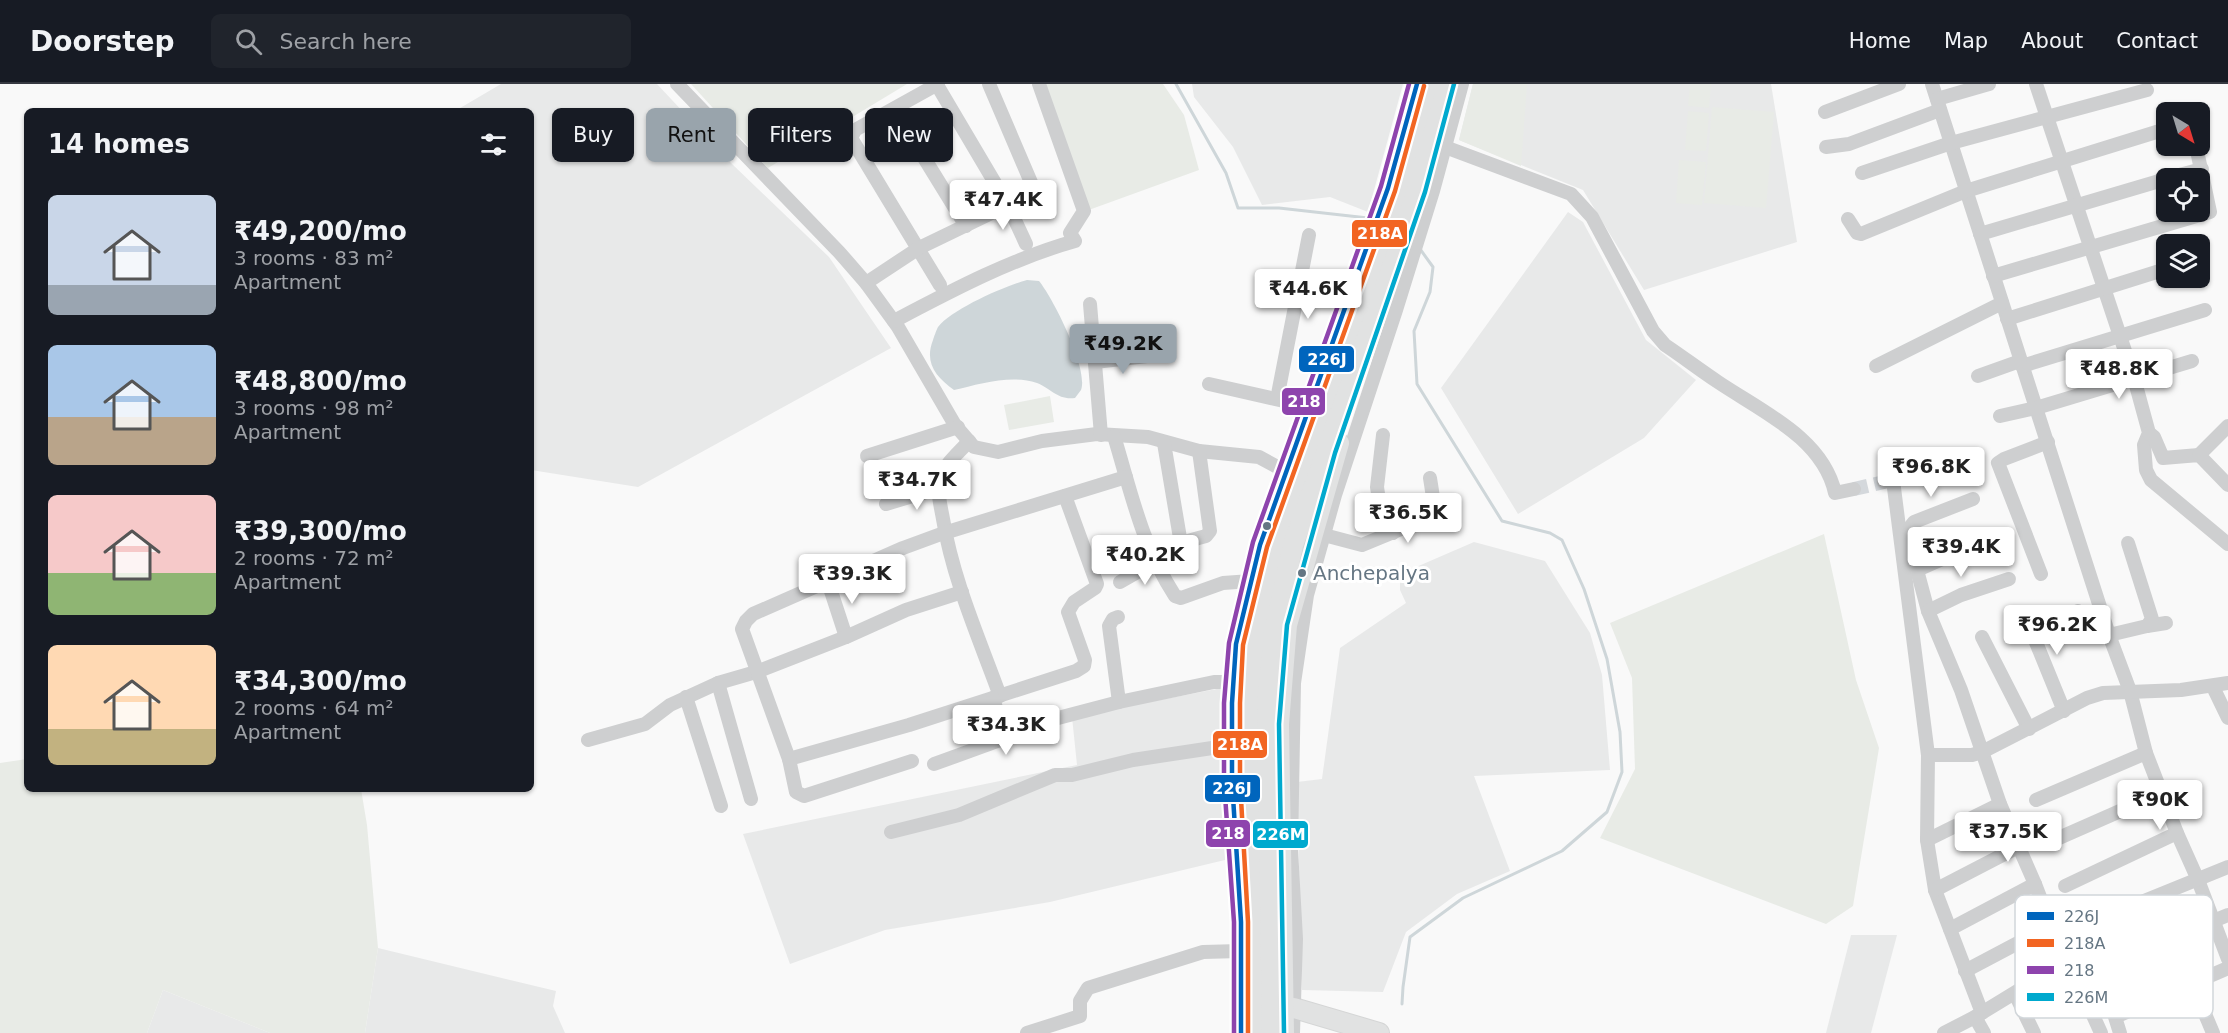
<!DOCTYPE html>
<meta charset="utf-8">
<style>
:root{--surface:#171b24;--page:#20242c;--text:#f1f3f6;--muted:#9ea1a6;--line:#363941;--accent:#99a4ac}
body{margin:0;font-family:"DejaVu Sans",sans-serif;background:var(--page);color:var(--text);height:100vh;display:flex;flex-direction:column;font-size:22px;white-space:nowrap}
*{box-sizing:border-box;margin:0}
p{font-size:20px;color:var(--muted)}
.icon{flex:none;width:33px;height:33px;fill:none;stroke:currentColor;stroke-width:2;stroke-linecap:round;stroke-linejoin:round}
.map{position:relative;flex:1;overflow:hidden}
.drawer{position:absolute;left:24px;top:24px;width:510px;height:684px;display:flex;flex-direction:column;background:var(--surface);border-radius:9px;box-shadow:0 2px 4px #0004}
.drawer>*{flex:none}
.banner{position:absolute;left:552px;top:24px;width:570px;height:54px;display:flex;gap:12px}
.needle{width:39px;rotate:142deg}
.tools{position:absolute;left:2156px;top:18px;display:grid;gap:12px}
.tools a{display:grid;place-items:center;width:54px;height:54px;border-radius:9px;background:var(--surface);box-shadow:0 2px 4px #0004;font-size:30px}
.price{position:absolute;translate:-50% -51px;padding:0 14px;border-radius:6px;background:#fff;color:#222;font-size:20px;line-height:39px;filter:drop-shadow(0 2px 3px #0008)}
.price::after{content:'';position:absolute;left:50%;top:36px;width:18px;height:14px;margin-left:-9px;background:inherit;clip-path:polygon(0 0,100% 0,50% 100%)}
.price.on{background:var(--accent);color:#111}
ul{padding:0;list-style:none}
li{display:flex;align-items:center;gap:18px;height:150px;padding:0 24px}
li span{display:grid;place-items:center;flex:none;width:168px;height:120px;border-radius:9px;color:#555}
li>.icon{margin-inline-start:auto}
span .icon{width:72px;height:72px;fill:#fffc;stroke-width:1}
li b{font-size:26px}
h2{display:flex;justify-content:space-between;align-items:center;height:72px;padding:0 24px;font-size:26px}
.pill{padding:0 21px;border-radius:9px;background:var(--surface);box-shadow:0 2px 4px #0004;font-size:21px;line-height:54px}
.pill.on{background:var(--accent);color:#111}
header{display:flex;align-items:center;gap:36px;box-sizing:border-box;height:84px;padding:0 30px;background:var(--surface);border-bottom:2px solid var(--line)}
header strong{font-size:28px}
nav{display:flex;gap:33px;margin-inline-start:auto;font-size:21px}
.search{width:420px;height:54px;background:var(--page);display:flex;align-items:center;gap:15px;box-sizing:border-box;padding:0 21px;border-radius:9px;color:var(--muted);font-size:22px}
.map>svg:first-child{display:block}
.built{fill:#e8e9e9}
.green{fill:#e8ebe6}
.water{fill:#ced6d9}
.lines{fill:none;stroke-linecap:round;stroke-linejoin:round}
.stream{stroke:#ced6d9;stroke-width:3}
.minor-tunnel{stroke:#d4d8dc;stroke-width:14;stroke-dasharray:14 7;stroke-linecap:butt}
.highway-casing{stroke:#d5d6d6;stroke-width:22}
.minor{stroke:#cecfd0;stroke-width:14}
.highway{stroke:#e1e2e2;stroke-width:20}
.highway-bridge-casing{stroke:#d5d6d6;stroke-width:22;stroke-linecap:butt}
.highway-bridge{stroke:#e1e2e2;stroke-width:20}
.bus-1-casing{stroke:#fff;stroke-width:9}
.bus-2-casing{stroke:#fff;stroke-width:9}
.bus-3-casing{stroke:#fff;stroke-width:9}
.bus-4-casing{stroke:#fff;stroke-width:9}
.bus-1{stroke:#0065bd;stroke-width:4.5}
.bus-2{stroke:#f26522;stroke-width:4.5}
.bus-3{stroke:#8e44ad;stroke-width:4.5}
.bus-4{stroke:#00a9ce;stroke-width:4.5}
.bus-dot{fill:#657683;stroke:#fff;stroke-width:2}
.labels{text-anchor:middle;stroke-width:6;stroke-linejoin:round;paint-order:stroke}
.bus-label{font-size:20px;fill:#657683;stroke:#fff;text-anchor:start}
.key{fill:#fff;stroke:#d1d6da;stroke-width:1.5}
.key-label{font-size:16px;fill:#657683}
.line-badge{stroke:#fff;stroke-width:2}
.badge-label{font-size:16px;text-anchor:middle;font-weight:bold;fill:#fff}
</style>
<header>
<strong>Doorstep</strong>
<div class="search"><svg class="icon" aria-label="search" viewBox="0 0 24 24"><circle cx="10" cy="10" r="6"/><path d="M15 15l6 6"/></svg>Search here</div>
<nav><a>Home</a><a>Map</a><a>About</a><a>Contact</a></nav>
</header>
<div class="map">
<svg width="2228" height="949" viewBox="0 0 2228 949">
<rect width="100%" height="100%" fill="#f9f9f9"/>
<g class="built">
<polygon points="501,0 657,0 731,79 829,173 891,264 638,403 531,386 531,27 455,27"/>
<polygon points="1192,0 1403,0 1368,128 1330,113 1262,121 1233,63 1194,13"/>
<polygon points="1473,0 1771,0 1797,158 1644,206 1583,106 1459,56"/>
<polygon points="1568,128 1583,138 1646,256 1696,296 1644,354 1518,430 1441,304"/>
<polygon points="1474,458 1545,477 1590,549 1602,591 1610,686 1474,692 1510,787 1457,810 1406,848 1383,908 1302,906 1297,698 1322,695 1340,564 1406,519 1400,506 1400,490"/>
<polygon points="1227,603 1229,775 1050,818 885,846 790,880 743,750 1077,681 1072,633"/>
<polygon points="1851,851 1897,851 1871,949 1826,949"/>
<polygon points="378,864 556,907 553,922 565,949 365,949"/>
<polygon points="163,906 270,949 147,949"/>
</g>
<g class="green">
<polygon points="691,0 907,0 768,84"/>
<polygon points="1037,0 1163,0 1184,31 1199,86 1086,127"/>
<polygon points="1473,0 1527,0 1521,82 1459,56"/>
<polygon points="1690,0 1711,0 1709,24 1688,22"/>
<polygon points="1712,23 1774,28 1766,124 1704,119"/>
<polygon points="1688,27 1709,29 1706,67 1685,66"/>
<polygon points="1679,76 1706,78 1702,121 1676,119"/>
<polygon points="1050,312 1054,338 1009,346 1004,321"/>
<polygon points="1824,450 1856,596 1879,664 1853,822 1826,840 1600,754 1635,685 1632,594 1610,539"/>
<polygon points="27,675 27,705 361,705 367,741 378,864 365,949 270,949 163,906 147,949 0,949 0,679"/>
</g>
<path class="water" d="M1027 196 1039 197C1053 214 1089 285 1081 306 1079 309 1077 311 1075 314 1057 316 1052 305 1037 299 1012 290 979 300 954 306 936 293 924 279 933 256 934 253 936 247 938 243 952 225 1005 202 1027 196Z"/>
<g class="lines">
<g class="stream">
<polyline points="1176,0 1226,89 1238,124 1279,124 1368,134 1373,137"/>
<polyline points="1402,920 1403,903 1410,853 1463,814 1562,767 1607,728 1622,688 1620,648 1607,575 1584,505 1562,456 1550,449 1502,437 1417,300 1414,247 1430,208 1433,183 1420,165"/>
</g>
<polyline class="minor-tunnel" points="1854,405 1884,398"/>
<defs>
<g id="highway">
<polyline points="1242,619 1243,560 1253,521"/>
<polyline points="1294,924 1379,949"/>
<polyline points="1284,949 1279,640 1287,541 1339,359"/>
</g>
</defs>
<use href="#highway" class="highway-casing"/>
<g class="minor">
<polyline points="677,0 839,168 866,199 898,243 955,341 974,363 998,368 1042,357 1097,350 1148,353 1199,367 1259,373 1292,391"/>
<polyline points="938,0 855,46 851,54 940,201"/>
<polyline points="1932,0 2109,551 2130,607 2146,669 2177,749 2198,796 2228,875"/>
<polyline points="2036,0 2134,294 2149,349 2144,361 2146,386 2151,396 2228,460"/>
<polyline points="937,1 1008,121 1026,160"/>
<polyline points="1937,15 1989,0"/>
<polyline points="894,25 966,142"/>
<polyline points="1825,28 1899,0"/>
<path d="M1437 60 1571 110 1592 133 1653 247 1665 261C1683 273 1700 286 1718 298 1761 327 1823 354 1835 409L1854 405"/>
<polyline points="1826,63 1849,60 1940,26"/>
<polyline points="1862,89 1951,59 2147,6"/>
<polyline points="2168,94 2202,85"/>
<polyline points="1848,135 1857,149 1861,150 1966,107 2166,45"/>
<polyline points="1980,150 2166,95"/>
<polyline points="1993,192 2210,128 2196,62"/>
<polyline points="866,199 919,164 1008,121 1028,114 1032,109 1033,103 989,0"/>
<polyline points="1090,220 1101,351"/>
<polyline points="2007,235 2166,185"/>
<path d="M894 237C951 207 1011 175 1075 157L1070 149 1084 127 1039 0"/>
<polyline points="1095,278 1147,272"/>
<polyline points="1876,282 2002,219"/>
<polyline points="2022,282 2205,226"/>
<polyline points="1978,292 2020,277"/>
<polyline points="1209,300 1315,324"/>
<polyline points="1277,315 1309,151"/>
<polyline points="2000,332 2036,324 2192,277"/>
<polyline points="2149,349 2154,353 2163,374 2199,371 2228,401"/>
<polyline points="1383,351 1377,403 1379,416 1393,449"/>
<path d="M1114 352C1132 411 1141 459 1175 512L1181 514 1223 499 1251 497"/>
<path d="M969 357C959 369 942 382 939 398 937 410 941 423 943 435 953 496 979 554 1000 612"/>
<polyline points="1164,359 1180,454 1184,458 1206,452 1210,447 1199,367"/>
<polyline points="2199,371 2228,342"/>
<polyline points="867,372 958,343"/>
<polyline points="1884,398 1893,396 1928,671 1927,756 1935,806 1982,929"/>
<polyline points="1973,415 1914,438 1910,443 1917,486 1928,527 1961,606 2000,720 2035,800 2065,878 2078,898 2101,949"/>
<polyline points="886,420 939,404"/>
<polyline points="1324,451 1362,461 1430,433 1435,426 1430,394"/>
<polyline points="1917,486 1992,453"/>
<polyline points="2041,490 1998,379 2004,375 2048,358"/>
<polyline points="828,498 846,553"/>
<polyline points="1120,498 1155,478"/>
<polyline points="1928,527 1961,511 2009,495"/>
<polyline points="1242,531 1260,461 1388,104 1417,0"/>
<polyline points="1118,533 1113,535 1109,542 1119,618"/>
<polyline points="2147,542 2166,539"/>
<polyline points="2109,551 2147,542 2152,535 2128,459"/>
<polyline points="1982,553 2029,645"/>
<polyline points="1233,597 1232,697 1241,838 1241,949"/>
<polyline points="718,599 751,715"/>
<polyline points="2213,603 2228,634"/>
<polyline points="686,613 721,722"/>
<polyline points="2064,627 2033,551 2037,547 2078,527"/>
<polyline points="1058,634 1119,618 1214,598 1233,598"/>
<polyline points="588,656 645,640 670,621 718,599 756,588 846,553 906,526 962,508"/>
<polyline points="1928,671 1972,671 1982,668 2087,614 2103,609 2181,606 2228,599"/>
<polyline points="789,675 909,641 1076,587 1084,582 1085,576 1068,528 1074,518 1095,504 1097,500 1065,412"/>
<polyline points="912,677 804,712 796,708 789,675 742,545 746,537 753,530 903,464 941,450 1126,393"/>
<polyline points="934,680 1003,655 1004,650 993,614"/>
<polyline points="2036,716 2146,669"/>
<polyline points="891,748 959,731 1055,691 1072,691 1133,676 1232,661"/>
<polyline points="1927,756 2000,720"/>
<polyline points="2052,757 2161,709"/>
<polyline points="2065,802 2177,749"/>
<polyline points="1935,806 2018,763"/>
<polyline points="2085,841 2228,783"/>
<polyline points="1950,845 2035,800"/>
<polyline points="2094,886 2228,831"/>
<polyline points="1965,887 2050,842"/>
<polyline points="2192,899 2213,949"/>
<polyline points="2015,910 2034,949"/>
<polyline points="1027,949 1080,932 1080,917 1088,904 1203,868 1240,867"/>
<polyline points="1293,949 1296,855 1291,765 1294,599 1307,511 1335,411 1396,226 1433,107 1462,0"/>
<polyline points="1944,949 1975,933"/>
<polyline points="1984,949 1975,933 2065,878"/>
<polyline points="2120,949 2115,933 2228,884"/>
</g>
<use href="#highway" class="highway"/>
<defs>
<g id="highway-bridge">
<polyline points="1255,949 1249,623 1257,545 1276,456 1385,150 1430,0"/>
<polyline points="1272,949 1267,623 1274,548 1293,461 1402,155 1448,0"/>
</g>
</defs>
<use href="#highway-bridge" class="highway-bridge-casing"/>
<use href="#highway-bridge" class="highway-bridge"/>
<defs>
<polyline id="bus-1" points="1241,949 1241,838 1232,697 1232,619 1236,560 1260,461 1388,104 1417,0"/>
<polyline id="bus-2" points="1248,949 1248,838 1240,697 1240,619 1243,561 1267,463 1395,107 1424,2"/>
<polyline id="bus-3" points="1234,949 1234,838 1224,697 1224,619 1229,559 1253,458 1381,102 1409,0"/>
<polyline id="bus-4" points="1284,949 1279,640 1287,541 1335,369 1425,108 1454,0"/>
</defs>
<use href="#bus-1" class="bus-1-casing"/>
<use href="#bus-2" class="bus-2-casing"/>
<use href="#bus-3" class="bus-3-casing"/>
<use href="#bus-4" class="bus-4-casing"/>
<use href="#bus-1" class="bus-1"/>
<use href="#bus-2" class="bus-2"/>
<use href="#bus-3" class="bus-3"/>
<use href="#bus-4" class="bus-4"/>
</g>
<g class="bus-dot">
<circle cx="1267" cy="442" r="5"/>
<circle cx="1302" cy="489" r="5"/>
</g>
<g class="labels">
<g class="bus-label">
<text x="1313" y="496">Anchepalya</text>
</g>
</g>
<rect x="2015" y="811" width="198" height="123" rx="9" class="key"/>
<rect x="2027" y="828" width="27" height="8" fill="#0065bd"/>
<rect x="2027" y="855" width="27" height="8" fill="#f26522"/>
<rect x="2027" y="882" width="27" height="8" fill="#8e44ad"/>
<rect x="2027" y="909" width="27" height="8" fill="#00a9ce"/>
<g class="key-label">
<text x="2064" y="838">226J</text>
<text x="2064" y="865">218A</text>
<text x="2064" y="892">218</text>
<text x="2064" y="919">226M</text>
</g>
<g class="line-badge">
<rect x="1351" y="135" width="57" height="29" rx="6" fill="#f26522"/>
<rect x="1298" y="261" width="57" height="28" rx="6" fill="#0065bd"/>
<rect x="1281" y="303" width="45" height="29" rx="6" fill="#8e44ad"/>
<rect x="1212" y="646" width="56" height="29" rx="6" fill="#f26522"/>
<rect x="1204" y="690" width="57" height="29" rx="6" fill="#0065bd"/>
<rect x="1205" y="735" width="46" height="29" rx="6" fill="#8e44ad"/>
<rect x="1252" y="736" width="57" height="29" rx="6" fill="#00a9ce"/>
</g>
<g class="badge-label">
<text x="1380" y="155">218A</text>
<text x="1327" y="281">226J</text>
<text x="1304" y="323">218</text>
<text x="1240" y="666">218A</text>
<text x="1232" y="710">226J</text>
<text x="1228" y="755">218</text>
<text x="1281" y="756">226M</text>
</g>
</svg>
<div class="tools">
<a><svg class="needle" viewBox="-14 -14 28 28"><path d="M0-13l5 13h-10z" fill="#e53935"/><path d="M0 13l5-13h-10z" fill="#9ea1a6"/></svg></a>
<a><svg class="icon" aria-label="locate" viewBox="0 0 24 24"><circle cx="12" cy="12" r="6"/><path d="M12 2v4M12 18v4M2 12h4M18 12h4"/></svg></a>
<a><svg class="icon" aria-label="layers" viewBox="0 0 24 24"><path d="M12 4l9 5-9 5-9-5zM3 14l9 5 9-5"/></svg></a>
</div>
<b class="price" style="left:1003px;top:147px">₹47.4K</b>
<b class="price" style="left:1308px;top:236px">₹44.6K</b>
<b class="price on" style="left:1123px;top:291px">₹49.2K</b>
<b class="price" style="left:2119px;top:316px">₹48.8K</b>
<b class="price" style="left:1931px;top:414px">₹96.8K</b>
<b class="price" style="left:917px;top:427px">₹34.7K</b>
<b class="price" style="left:1408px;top:460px">₹36.5K</b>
<b class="price" style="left:1961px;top:494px">₹39.4K</b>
<b class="price" style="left:1145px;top:502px">₹40.2K</b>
<b class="price" style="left:852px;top:521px">₹39.3K</b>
<b class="price" style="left:2057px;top:572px">₹96.2K</b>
<b class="price" style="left:1006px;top:672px">₹34.3K</b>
<b class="price" style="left:2160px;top:747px">₹90K</b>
<b class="price" style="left:2008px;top:779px">₹37.5K</b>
<div class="banner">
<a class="pill">Buy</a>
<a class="pill on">Rent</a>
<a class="pill">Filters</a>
<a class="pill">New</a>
</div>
<section class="drawer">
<h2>14 homes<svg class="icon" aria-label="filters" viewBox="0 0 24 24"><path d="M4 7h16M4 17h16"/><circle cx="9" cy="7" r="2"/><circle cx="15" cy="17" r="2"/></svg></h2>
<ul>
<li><span style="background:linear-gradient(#c9d6e8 75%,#9aa5b1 0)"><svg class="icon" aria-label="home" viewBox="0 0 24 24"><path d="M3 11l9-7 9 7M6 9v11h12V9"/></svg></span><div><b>₹49,200/mo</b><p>3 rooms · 83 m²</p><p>Apartment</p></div></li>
<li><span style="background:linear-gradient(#a9c7e8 60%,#b9a48a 0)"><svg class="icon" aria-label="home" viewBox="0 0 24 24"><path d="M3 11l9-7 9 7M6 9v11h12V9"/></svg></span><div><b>₹48,800/mo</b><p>3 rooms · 98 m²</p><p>Apartment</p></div></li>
<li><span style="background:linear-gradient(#f6c9c9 65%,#8fb573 0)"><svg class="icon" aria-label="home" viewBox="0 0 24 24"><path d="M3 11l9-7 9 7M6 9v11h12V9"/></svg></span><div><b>₹39,300/mo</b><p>2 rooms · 72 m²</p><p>Apartment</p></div></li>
<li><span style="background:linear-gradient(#ffd9b3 70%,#c2b280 0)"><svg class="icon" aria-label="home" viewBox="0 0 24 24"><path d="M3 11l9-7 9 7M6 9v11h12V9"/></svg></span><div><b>₹34,300/mo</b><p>2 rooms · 64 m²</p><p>Apartment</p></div></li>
</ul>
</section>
</div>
